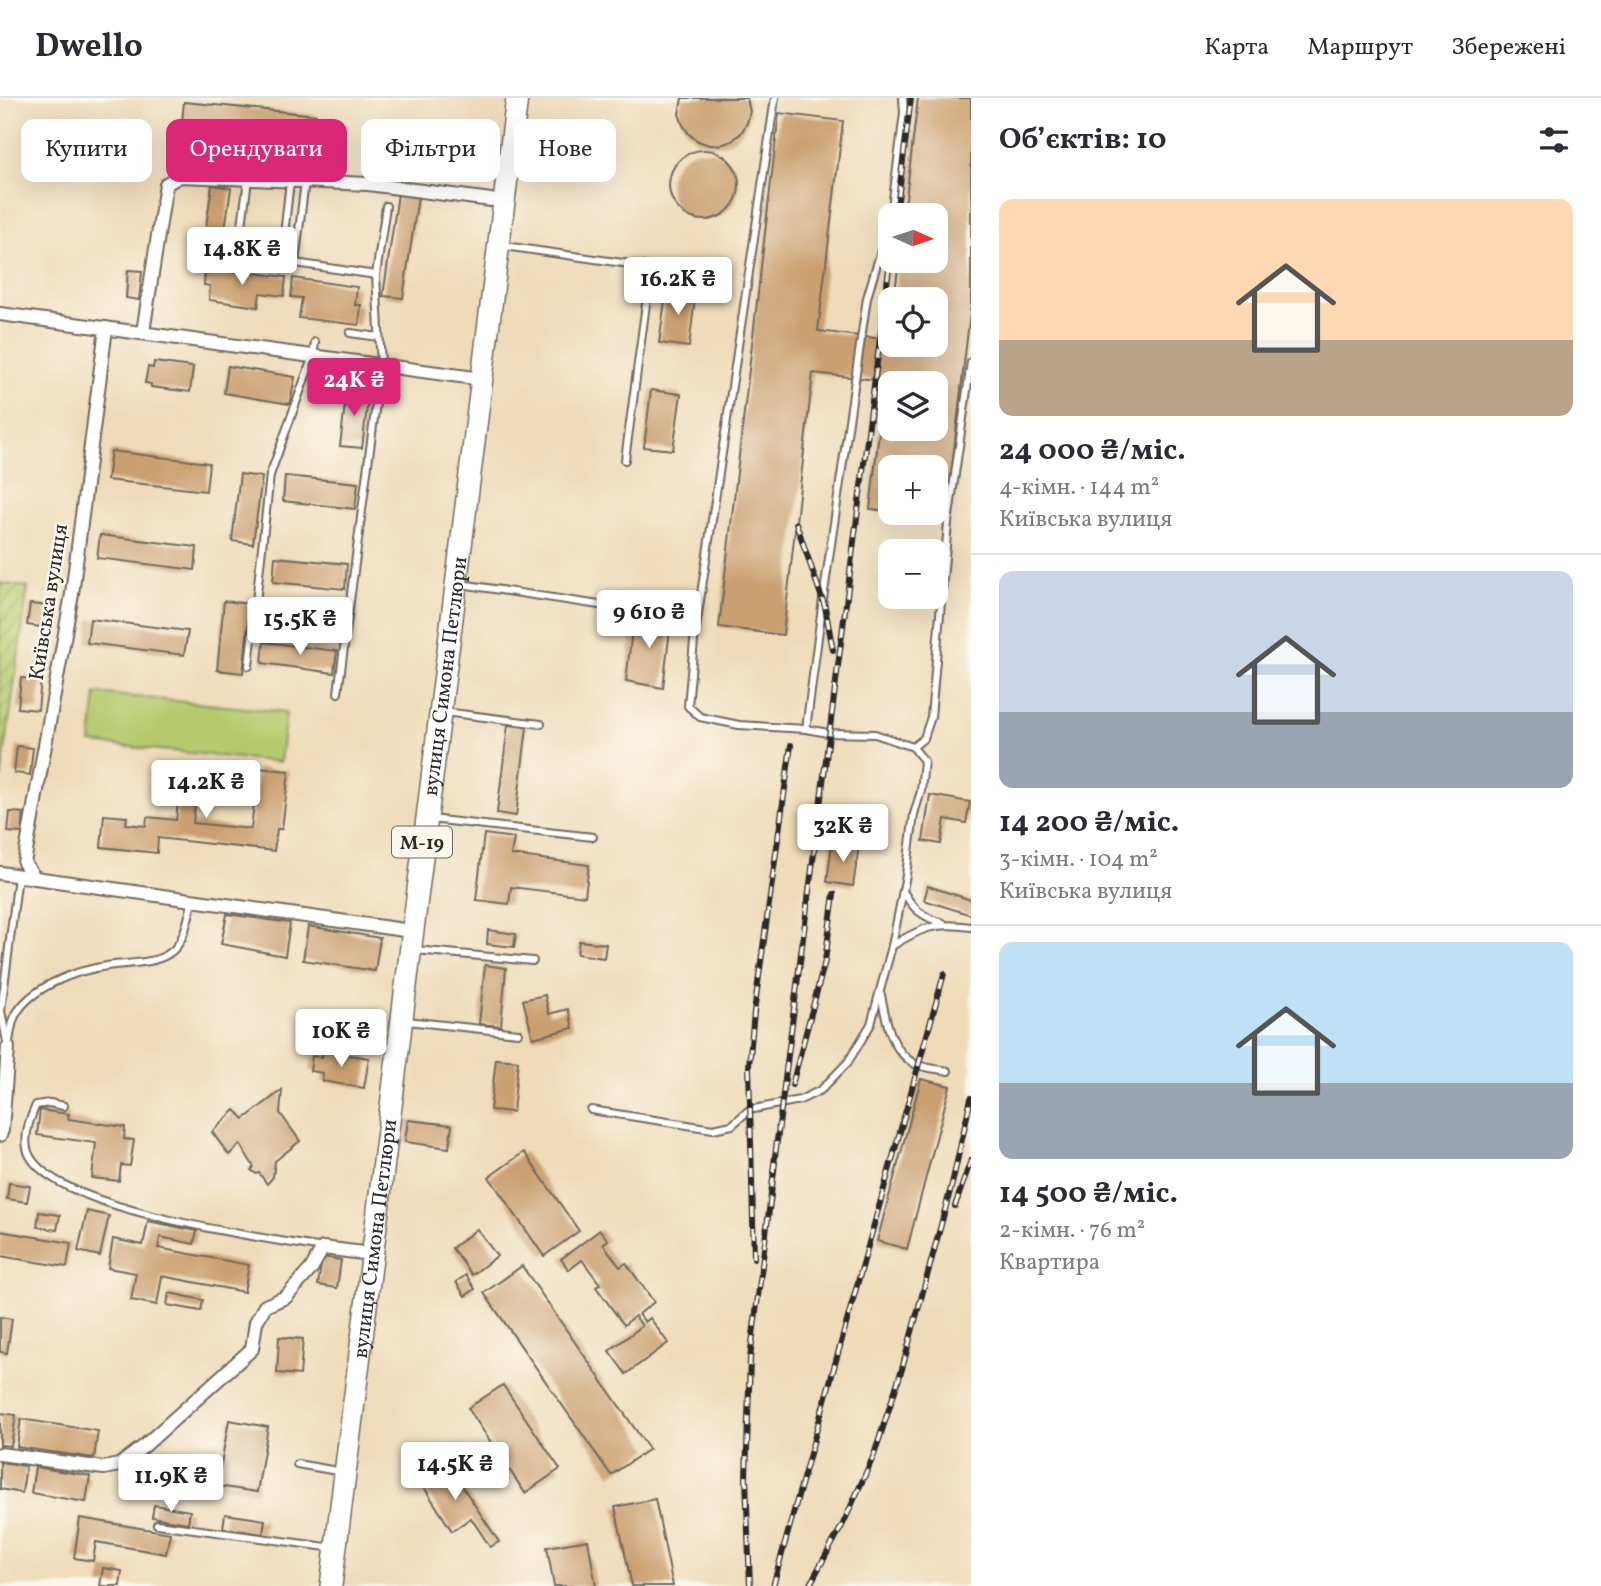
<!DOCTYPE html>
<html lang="uk">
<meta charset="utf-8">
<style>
:root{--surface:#fff;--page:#f2f2f3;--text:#2b2b33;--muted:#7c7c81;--line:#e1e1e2;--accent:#db2777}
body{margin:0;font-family:Vollkorn,serif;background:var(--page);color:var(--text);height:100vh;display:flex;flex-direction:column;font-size:26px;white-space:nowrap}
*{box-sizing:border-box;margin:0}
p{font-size:23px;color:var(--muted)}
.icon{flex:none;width:38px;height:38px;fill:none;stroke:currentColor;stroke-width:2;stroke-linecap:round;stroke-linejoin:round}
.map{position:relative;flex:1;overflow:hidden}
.panel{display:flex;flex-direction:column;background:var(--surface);width:630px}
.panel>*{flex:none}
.top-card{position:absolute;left:21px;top:21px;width:665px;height:63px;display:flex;gap:14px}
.needle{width:46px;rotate:93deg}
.fabs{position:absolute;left:878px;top:105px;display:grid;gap:14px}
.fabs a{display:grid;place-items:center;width:70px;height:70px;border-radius:14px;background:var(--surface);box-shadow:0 7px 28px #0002;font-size:35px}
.price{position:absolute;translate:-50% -60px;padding:0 16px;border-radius:7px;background:#fff;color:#222;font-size:23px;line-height:46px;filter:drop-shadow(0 2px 4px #0008)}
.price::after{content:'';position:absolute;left:50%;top:42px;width:21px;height:16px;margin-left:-10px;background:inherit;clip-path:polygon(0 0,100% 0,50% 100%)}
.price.current{background:var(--accent);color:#fff}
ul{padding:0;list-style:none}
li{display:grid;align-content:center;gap:14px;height:371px;padding:0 28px}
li+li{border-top:2px solid var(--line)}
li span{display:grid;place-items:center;height:217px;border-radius:14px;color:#555}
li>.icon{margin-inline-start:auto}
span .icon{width:126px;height:126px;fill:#fffc;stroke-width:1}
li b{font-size:30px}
h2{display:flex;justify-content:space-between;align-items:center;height:84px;padding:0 28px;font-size:30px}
.pill{padding:0 24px;border-radius:14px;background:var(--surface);box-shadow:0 7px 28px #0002;font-size:24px;line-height:63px}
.pill.current{background:var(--accent);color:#fff}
header{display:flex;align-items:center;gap:42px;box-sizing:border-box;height:98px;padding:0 35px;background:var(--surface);border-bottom:2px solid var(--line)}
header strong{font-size:33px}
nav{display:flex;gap:38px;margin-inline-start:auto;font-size:24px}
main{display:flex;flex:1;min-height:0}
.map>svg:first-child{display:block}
.green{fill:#b6ca6d;stroke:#707a4c;stroke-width:2}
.garden{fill:url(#garden-furrows);stroke:#707a4c;stroke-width:2}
.building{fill:#cba071;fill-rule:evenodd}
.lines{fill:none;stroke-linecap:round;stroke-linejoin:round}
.service-casing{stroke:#70695d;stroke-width:10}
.minor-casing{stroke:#70695d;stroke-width:16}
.trunk-casing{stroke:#70695d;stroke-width:24}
.service{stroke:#fff;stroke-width:6}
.minor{stroke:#fff;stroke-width:12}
.trunk{stroke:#fff;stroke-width:21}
.rail-casing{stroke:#2b2b2b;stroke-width:6}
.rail{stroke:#fbf7ec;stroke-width:3.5;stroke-dasharray:10;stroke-linecap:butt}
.labels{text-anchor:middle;stroke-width:5;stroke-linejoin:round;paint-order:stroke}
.shield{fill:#fbf7ec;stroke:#696865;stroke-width:2}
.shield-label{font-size:19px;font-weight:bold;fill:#2b2b2b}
.street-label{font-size:21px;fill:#2b2b2b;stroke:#fbf7ec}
</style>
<header>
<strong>Dwello</strong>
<nav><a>Карта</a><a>Маршрут</a><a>Збережені</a></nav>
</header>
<main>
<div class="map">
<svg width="971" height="1488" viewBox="0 0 971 1488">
<defs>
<pattern id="garden-furrows" width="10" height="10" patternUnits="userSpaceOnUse" patternTransform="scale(1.75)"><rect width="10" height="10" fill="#b6ca6d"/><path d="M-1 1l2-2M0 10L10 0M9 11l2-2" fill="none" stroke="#94a45a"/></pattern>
</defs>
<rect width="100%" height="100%" fill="#fbf7ec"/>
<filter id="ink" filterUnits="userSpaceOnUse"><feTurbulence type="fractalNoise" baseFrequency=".0143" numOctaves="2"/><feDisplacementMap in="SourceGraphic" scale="14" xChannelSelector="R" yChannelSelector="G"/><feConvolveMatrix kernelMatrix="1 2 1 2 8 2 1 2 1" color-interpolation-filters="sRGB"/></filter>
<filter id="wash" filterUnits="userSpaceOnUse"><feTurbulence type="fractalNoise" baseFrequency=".00686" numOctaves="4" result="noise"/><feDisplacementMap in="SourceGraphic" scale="28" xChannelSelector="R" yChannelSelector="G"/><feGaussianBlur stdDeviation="1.57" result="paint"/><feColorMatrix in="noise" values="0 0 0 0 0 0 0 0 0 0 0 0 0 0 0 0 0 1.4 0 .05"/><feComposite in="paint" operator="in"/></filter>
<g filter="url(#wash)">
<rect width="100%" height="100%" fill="#efdbb9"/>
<polygon class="green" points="96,595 286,614 280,664 91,645"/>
<polygon class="garden" points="0,485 28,489 0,689"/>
<g id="blocks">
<g class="building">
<polygon points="682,0 747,0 750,14 747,25 741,35 732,43 721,47 709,47 698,43 689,36 683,27 679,16"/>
<path d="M918 0H971V206L946 420 914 416 936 415V369H891V414L870 411 885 283 813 275 783 537 719 529 779 15 843 23 818 233 891 242V247H936V201H894L899 163H936V117H904ZM891 285H936V331H891Z"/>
<polygon points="184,4 316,17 310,78 178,64"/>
<circle cx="704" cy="87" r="35"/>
<polygon points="212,87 231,90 220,166 201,164"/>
<polygon points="398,96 418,99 403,200 383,198"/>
<polygon points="220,171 286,179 284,198 260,195 258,209 209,202 210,188 204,187 205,172 220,174"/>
<polygon points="128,172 142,173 139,202 126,200"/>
<polygon points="293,180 357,189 355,207 361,207 359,227 299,220 302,200 291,199"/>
<polygon points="667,188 696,192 689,249 659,245"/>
<polygon points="154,264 193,269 190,294 151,289 151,286 145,285 148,269 153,270"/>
<polygon points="228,268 295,279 290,306 224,295"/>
<polygon points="347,290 369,293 362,350 340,348"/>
<polygon points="651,292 681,296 673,352 644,349"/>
<polygon points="111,353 209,365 206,393 107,382"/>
<polygon points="240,376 262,379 253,446 232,443"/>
<polygon points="285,378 358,385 355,411 283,403"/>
<polygon points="100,437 197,449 195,472 97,460"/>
<polygon points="275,459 347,466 345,491 273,484"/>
<polygon points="224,503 250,506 243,575 217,572"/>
<polygon points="30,506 51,508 48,530 27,527"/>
<polygon points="634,515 671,522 663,590 626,583"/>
<polygon points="90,521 188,533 184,557 87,545"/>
<polygon points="264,544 337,553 334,575 262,565"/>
<polygon points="21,580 41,582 38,612 18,610"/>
<polygon points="508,627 527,629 516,718 497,715"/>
<polygon points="17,648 33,650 30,677 14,675"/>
<polygon points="258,670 289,673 282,731 277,731 274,753 158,740 157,755 101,749 104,717 127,719 126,726 146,728 147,719 176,722 181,676 198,678 193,725 251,731"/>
<polygon points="930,697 970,704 966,725 945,721 941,746 923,743"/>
<polygon points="10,714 24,715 22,735 8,734"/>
<polygon points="484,736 514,740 511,757 589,767 585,798 511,789 509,806 476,802"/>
<polygon points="832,745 859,748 853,788 827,784"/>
<polygon points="928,788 971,802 971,817 924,802"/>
<polygon points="227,816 290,825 285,858 221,846"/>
<polygon points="308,828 380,840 375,873 303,862"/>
<polygon points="488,832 516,836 514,849 487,846"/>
<polygon points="579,843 606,846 604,860 577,856"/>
<polygon points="485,867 506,870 501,928 479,926"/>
<polygon points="545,897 549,916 568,911 573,930 533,940 523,902"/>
<polygon points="323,953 369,960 364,990 322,983 323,975 310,973 312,958 322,959"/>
<polygon points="496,961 518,963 513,1014 490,1012"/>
<polygon points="921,981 950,988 907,1151 877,1143"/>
<polygon points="282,992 280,1015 300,1043 275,1063 273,1079 267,1086 259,1075 256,1076 251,1072 254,1069 240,1046 229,1057 212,1034 235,1012 244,1021"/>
<polygon points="40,1012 69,1016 68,1021 125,1029 124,1041 134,1042 130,1068 121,1067 119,1083 92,1080 96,1045 37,1037"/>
<polygon points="408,1022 452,1027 449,1050 405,1044"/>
<polygon points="524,1054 579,1133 544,1158 489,1079"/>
<polygon points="9,1085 30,1088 27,1104 7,1101"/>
<polygon points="87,1113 109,1118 100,1158 78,1153"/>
<polygon points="39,1114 60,1117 57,1132 37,1129"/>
<polygon points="148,1123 197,1133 194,1146 160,1139 158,1150 249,1167 244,1194 162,1178 157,1207 131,1202 136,1175 108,1170 113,1141 143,1147"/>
<polygon points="477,1131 497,1158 472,1177 452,1150"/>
<polygon points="600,1132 608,1142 603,1146 620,1169 626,1165 654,1204 639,1216 645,1224 650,1220 668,1245 626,1276 609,1253 642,1228 635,1218 624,1227 596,1189 600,1186 582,1162 569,1172 561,1161"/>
<polygon points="0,1133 71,1145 67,1169 0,1158"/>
<polygon points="322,1159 341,1162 337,1190 318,1187"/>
<polygon points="522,1168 649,1351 611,1377 484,1195"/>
<polygon points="466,1177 475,1191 465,1198 456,1184"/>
<polygon points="169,1195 203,1202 201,1213 167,1207"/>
<polygon points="0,1219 12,1221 7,1255 0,1254"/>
<polygon points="279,1239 303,1241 300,1277 277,1275"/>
<polygon points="503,1287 560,1371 525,1395 468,1310"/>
<polygon points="0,1315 16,1317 11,1348 0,1347"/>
<polygon points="21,1321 98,1333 94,1360 17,1349"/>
<polygon points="229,1322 268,1329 257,1394 217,1388"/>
<polygon points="0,1364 26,1368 22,1395 0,1391"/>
<polygon points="447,1365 499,1444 490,1449 471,1420 452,1433 420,1383"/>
<polygon points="35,1369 90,1378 86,1404 31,1395"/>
<polygon points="655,1401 673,1488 632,1488 615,1409"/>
<polygon points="154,1407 190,1413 188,1425 152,1419"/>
<polygon points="225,1416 265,1422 263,1436 223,1430"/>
<polygon points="80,1420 170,1435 166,1456 96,1444 93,1463 74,1460"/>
<polygon points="588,1442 596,1488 554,1488 547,1449"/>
<polygon points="103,1470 122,1473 120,1488 100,1488"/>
</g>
</g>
</g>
<g filter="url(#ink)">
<use href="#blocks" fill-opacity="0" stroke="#70695d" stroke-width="2"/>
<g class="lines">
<defs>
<g id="service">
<polyline points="248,81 238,159 276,163"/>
<polyline points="305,83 295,165 376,177"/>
<polyline points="891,117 904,15 903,0"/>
<polyline points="283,146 290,83"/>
<polyline points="504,148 651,169 625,362"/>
<polyline points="350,235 379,239"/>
<polyline points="461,486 599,507"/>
<polyline points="249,568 270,377 313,258 315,244"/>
<polyline points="338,595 381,267 376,177 386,108"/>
<polyline points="444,614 541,626"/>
<polyline points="806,631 823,501 867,200 891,118"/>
<polyline points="913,649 924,640 931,619 948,425 971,264"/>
<polyline points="431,721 593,739"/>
<path d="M903 793C913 811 922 819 943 825"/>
<path d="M892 848C922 829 936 824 971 829"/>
<polyline points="415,852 533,863"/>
<path d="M881 897C886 921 890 953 915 966 924 970 938 971 948 973"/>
<polyline points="407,923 518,935"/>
<polyline points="7,944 1,913 18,778"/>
<path d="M8 949C10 940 11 926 15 918 30 889 77 872 107 868 129 864 162 868 177 848 186 836 189 816 193 802"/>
<path d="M64 1008 50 1005 36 1007C30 1020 23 1040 28 1054 50 1112 265 1140 323 1150"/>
<polyline points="591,1012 713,1031 732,1027 749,1012 800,1002 821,992 848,964 871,926 892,848 906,777 914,716 921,693 924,663 913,649 875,636 828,635 806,631 739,627 700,619 688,608 694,543 775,0"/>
<polyline points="297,1366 343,1374"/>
<polyline points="157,1426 334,1450"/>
</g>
<g id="minor">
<polyline points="0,216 482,281"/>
<polyline points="143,234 166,86 180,78 368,86 491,102"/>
<polyline points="0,775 411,833"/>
<polyline points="35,780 24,765 72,496 106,230"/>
<polyline points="0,1037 2,1032 8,949"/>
<polyline points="0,1356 104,1370 119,1367 143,1349 252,1251 256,1224 265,1208 286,1199 311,1171 323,1150 371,1156"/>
</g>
<g id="trunk">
<path id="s1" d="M331 1488 517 0"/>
</g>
</defs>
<use href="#service" class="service-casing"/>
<use href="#minor" class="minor-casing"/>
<use href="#trunk" class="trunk-casing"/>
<use href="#service" class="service"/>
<use href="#minor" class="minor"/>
<use href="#trunk" class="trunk"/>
<defs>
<g id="rail">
<polyline points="896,117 911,0"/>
<polyline points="796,425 825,509 833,552"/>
<polyline points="792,987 825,863 834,796"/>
<polyline points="773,1074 891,155"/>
<polyline points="955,1108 971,1062"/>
<polyline points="754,1160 749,968 754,914 791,647"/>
<polyline points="750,1488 746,1380 750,1261 775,1065"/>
<polyline points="773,1488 944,876"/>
<polyline points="809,1488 843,1426 874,1357 902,1271 952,1086 971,1000"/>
</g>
</defs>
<use href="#rail" class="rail-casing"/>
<use href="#rail" class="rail"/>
</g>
</g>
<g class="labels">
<rect class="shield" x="392" y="728.5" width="60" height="31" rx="5"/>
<g class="shield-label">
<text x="422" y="751">М-19</text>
</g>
<g class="street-label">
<text transform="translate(48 504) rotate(-81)" y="7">Київська вулиця</text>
<text dy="7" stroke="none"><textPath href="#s1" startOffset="917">вулиця Симона Петлюри</textPath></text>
<text dy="7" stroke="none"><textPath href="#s1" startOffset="350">вулиця Симона Петлюри</textPath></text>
</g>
</g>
</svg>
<div class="fabs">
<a><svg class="needle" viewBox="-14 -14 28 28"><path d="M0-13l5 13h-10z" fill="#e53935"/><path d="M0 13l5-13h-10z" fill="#7c7c81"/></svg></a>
<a><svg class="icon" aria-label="locate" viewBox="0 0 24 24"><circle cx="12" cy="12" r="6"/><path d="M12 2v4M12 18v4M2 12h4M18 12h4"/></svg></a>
<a><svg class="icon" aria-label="layers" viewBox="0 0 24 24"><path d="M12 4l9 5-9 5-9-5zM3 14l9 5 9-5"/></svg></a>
<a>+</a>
<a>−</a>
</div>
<b class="price" style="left:242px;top:189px">14.8K ₴</b>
<b class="price" style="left:678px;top:219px">16.2K ₴</b>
<b class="price current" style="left:354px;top:320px">24K ₴</b>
<b class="price" style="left:649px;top:552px">9 610 ₴</b>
<b class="price" style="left:300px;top:559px">15.5K ₴</b>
<b class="price" style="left:206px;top:722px">14.2K ₴</b>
<b class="price" style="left:843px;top:766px">32K ₴</b>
<b class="price" style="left:341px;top:971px">10K ₴</b>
<b class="price" style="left:455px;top:1404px">14.5K ₴</b>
<b class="price" style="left:171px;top:1416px">11.9K ₴</b>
<div class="top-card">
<a class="pill">Купити</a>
<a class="pill current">Орендувати</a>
<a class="pill">Фільтри</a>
<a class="pill">Нове</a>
</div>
</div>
<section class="panel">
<h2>Об’єктів: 10<svg class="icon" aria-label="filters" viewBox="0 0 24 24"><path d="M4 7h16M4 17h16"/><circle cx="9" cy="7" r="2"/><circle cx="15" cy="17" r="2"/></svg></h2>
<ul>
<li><span style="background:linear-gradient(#ffd9b3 65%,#b9a48a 0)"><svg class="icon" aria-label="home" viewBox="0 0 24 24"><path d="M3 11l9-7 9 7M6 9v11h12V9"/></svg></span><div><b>24 000 ₴/міс.</b><p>4-кімн. · 144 m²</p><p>Київська вулиця</p></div></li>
<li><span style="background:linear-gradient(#c9d6e8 65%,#9aa5b1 0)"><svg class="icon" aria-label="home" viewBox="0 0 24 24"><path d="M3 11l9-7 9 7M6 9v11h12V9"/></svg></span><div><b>14 200 ₴/міс.</b><p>3-кімн. · 104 m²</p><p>Київська вулиця</p></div></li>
<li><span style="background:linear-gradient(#bfe0f5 65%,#9aa5b1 0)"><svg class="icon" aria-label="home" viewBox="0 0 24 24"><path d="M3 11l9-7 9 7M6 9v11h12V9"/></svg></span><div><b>14 500 ₴/міс.</b><p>2-кімн. · 76 m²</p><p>Квартира</p></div></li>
</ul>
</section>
</main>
